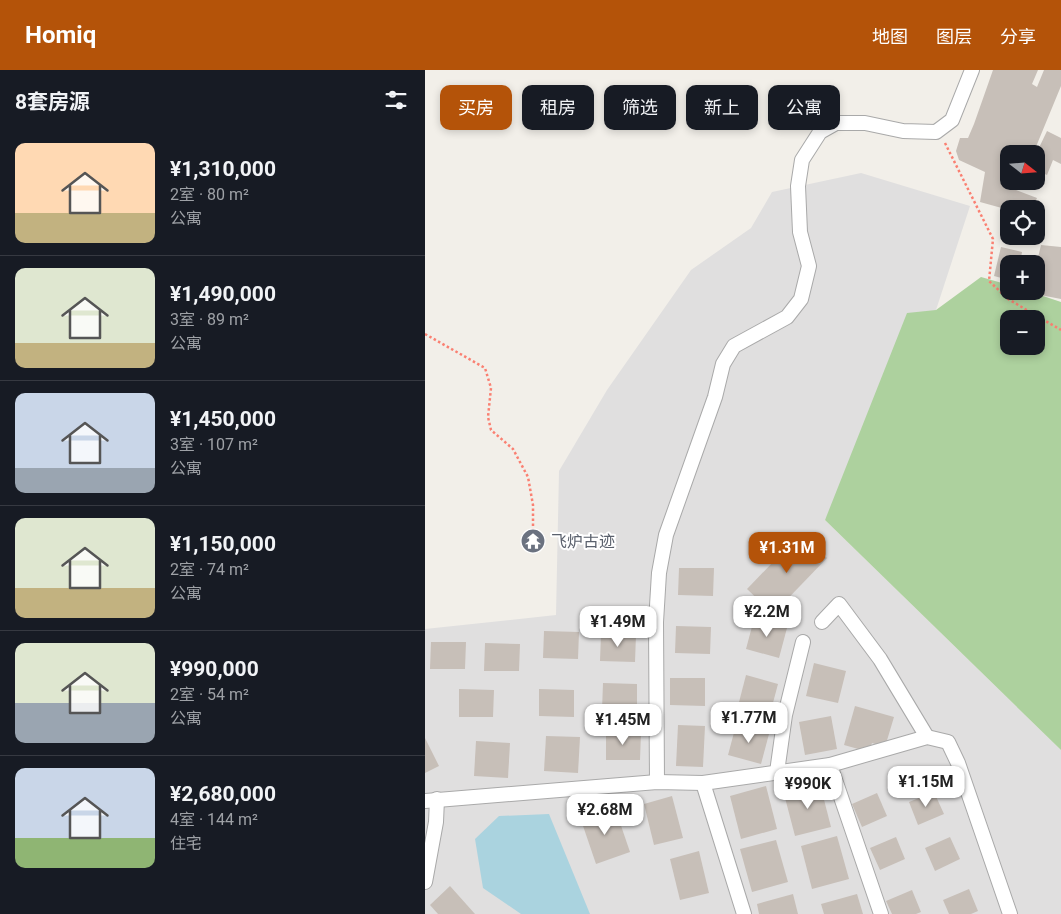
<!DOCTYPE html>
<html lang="zh">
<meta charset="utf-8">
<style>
:root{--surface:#171b24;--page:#242831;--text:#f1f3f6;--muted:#9ea1a6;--line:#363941;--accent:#b45309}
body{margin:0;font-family:Roboto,"Noto Sans SC",sans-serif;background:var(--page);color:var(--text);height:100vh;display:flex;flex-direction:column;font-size:19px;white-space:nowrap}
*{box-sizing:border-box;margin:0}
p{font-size:16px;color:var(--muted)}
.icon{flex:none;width:28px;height:28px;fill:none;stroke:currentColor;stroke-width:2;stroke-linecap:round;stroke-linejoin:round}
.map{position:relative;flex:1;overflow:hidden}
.panel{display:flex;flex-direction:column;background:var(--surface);width:425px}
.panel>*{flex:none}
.hud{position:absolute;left:15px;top:15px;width:475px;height:45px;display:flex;gap:10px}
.needle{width:32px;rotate:107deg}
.tools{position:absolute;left:575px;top:75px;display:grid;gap:10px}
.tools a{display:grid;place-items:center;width:45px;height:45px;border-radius:10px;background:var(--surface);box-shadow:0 2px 8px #0003;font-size:25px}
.price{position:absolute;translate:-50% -42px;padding:0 11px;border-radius:10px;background:#fff;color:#222;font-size:16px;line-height:32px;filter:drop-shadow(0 1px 2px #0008)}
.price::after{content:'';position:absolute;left:50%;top:30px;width:15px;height:11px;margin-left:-8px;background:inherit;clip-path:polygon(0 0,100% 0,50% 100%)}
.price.on{background:var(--accent);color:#fff}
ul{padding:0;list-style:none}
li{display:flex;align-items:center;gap:15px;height:125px;padding:0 15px}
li+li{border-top:1px solid var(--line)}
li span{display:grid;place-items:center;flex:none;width:140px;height:100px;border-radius:10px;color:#555}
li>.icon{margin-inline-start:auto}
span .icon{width:60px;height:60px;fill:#fffc;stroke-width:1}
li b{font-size:21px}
h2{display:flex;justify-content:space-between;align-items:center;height:60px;padding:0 15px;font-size:21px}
.pill{padding:0 18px;border-radius:10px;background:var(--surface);box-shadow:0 2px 8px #0003;font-size:18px;line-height:45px}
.pill.on{background:var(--accent);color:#fff}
header{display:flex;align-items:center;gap:30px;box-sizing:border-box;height:70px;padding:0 25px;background:var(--accent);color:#fff}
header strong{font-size:24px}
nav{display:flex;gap:28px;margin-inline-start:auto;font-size:18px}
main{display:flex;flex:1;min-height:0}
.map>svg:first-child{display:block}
.residential{fill:#e0dfdf}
.forest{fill:#add19e;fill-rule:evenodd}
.water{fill:#aad3df}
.building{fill:#c7bfb8}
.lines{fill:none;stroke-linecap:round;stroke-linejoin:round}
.street-casing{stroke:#a9a9a9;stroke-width:16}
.path{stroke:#fa8072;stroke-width:2.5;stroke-dasharray:2.5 2.5;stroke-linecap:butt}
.street{stroke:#fff;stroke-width:14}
.labels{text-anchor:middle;stroke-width:4;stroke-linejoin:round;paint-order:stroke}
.worship-label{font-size:16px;fill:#5b616d;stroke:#fff;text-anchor:start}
</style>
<header>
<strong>Homiq</strong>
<nav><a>地图</a><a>图层</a><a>分享</a></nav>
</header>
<main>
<section class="panel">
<h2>8套房源<svg class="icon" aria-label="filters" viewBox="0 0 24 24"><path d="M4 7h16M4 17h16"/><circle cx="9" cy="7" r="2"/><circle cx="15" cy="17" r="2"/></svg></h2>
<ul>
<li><span style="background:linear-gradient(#ffd9b3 70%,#c2b280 0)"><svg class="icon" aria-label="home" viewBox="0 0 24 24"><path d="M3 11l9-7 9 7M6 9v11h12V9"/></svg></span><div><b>¥1,310,000</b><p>2室 · 80 m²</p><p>公寓</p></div></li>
<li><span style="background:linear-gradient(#dfe7d0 75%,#c2b280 0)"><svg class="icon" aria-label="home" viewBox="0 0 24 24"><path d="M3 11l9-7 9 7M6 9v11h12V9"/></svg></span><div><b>¥1,490,000</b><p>3室 · 89 m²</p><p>公寓</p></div></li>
<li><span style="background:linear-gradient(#c9d6e8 75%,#9aa5b1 0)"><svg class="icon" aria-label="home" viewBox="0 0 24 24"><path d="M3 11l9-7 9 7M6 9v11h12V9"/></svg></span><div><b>¥1,450,000</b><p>3室 · 107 m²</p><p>公寓</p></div></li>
<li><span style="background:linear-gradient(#dfe7d0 70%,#c2b280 0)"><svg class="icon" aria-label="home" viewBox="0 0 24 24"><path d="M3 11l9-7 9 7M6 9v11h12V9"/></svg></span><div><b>¥1,150,000</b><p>2室 · 74 m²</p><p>公寓</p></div></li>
<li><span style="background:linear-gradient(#dfe7d0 60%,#9aa5b1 0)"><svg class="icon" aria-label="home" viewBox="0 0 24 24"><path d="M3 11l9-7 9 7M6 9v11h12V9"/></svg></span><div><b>¥990,000</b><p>2室 · 54 m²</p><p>公寓</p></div></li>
<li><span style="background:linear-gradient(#c9d6e8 70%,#8fb573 0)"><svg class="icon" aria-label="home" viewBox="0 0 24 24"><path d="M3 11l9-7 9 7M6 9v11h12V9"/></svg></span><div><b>¥2,680,000</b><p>4室 · 144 m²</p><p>住宅</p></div></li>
</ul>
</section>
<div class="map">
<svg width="636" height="844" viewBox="0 0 636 844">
<rect width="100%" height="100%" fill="#f2efe9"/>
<polygon class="residential" points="436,103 545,136 511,240 400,450 636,680 636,844 0,844 0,559 131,545 134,401 182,320 266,200 326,158 347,122"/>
<path class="forest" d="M556 207 584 215V221H603L636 232V680L400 450 482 243 511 240ZM584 249H611V276H584Z"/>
<polygon class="water" points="124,744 165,844 96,844 58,818 50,769 74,746"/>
<g class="building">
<polygon points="568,0 613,0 607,14 612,17 619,0 636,0 636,16 608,84 593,82 592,84 584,84 584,111 593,111 591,120 612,128 607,139 584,140 555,132 560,102 534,90 531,81 535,68 543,68 549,54"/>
<polygon points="622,61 636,68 636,94 628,90 622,105 611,100 611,84"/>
<polygon points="611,154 620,155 615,172 598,171 599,166 611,166"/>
<polygon points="616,175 636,177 636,229 605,223 606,221 611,221 611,196"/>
<polygon points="576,177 597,182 595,194 584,194 584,210 569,206"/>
<polygon points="376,463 402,488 348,544 322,519"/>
<polygon points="254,498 289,498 288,526 253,525"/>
<polygon points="329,549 362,558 354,588 321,579"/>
<polygon points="251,556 286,557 285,584 250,583"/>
<polygon points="119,561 154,562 153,589 118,588"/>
<polygon points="176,564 211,565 210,592 175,591"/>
<polygon points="6,572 41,572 40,599 5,599"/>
<polygon points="60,573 95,574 94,601 59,601"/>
<polygon points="389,593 421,601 413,633 381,626"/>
<polygon points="321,605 353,614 345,644 313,636"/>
<polygon points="245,608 280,608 280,636 245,635"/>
<polygon points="178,613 212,614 212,641 177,640"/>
<polygon points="34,619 69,620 68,647 34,647"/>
<polygon points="114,619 149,620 149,647 114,646"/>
<polygon points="430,636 469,647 460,677 447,673 444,682 419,675"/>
<polygon points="406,646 412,679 380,685 374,652"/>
<polygon points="253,655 280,656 278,697 251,696"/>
<polygon points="311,655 344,664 336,694 303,685"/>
<polygon points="181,663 216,663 215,690 181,690"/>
<polygon points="121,666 155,667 153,703 119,701"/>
<polygon points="0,668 14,696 0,703"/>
<polygon points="51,671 85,673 83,708 49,706"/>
<polygon points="395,714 406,757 370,766 359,724"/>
<polygon points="341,716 352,759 316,769 305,726"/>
<polygon points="509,722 519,744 493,755 484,732"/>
<polygon points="452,723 462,746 437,757 427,734"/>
<polygon points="247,726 258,768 229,775 219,734"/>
<polygon points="190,738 205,782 171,794 156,750"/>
<polygon points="412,766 424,809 387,819 376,776"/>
<polygon points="471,767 480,789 455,800 445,778"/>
<polygon points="525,767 535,789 510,801 500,778"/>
<polygon points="351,770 363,812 327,822 315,779"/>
<polygon points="274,781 284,823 255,830 245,789"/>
<polygon points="25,816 50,844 13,844 5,835"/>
<polygon points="544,819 553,841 546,844 524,844 518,830"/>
<polygon points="487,820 496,842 491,844 467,844 461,831"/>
<polygon points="368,824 373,844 334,844 332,834"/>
<polygon points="432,824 438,844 399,844 396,834"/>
</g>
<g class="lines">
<defs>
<g id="street">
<polyline points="397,552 414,534 455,589 502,667"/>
<polyline points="405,695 456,844"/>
<polyline points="352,702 360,645 378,572"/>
<polyline points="232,712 231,552 234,503 241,465 290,327 298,294 309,276 362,247 376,229 384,196 375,162 373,116 377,90 395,62 411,53 440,53 478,61 511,62 527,50 547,0"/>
<polyline points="278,713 319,844"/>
<polyline points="0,731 232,712 278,713 405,695 502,667 523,672 533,693 585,844"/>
<polyline points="0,812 11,752 12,729"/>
</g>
</defs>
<use href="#street" class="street-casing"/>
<g class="path">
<polyline points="520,73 568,169 564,211 583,229 636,260"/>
<polyline points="0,264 60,298 66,318 63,347 66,360 88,379 103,407 108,435 108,471"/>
</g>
<use href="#street" class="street"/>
</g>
<defs>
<symbol id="temple-disc" viewBox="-11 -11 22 22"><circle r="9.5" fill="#6b7280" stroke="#fff"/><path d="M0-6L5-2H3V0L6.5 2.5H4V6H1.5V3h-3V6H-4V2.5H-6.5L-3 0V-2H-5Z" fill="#fff"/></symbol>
</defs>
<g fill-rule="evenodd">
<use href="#temple-disc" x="94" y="457" width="28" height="28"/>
</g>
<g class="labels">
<g class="worship-label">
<text x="126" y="477">飞炉古迹</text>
</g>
</g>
</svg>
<div class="tools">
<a><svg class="needle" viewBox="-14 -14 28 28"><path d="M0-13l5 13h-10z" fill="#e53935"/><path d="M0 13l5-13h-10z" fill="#9ea1a6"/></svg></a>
<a><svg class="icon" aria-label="locate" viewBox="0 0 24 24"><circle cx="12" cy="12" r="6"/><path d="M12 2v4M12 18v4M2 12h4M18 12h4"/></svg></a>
<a>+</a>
<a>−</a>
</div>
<b class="price on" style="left:362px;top:504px">¥1.31M</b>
<b class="price" style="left:342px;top:568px">¥2.2M</b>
<b class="price" style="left:193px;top:578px">¥1.49M</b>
<b class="price" style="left:324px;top:674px">¥1.77M</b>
<b class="price" style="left:198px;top:676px">¥1.45M</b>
<b class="price" style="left:501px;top:738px">¥1.15M</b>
<b class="price" style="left:383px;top:740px">¥990K</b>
<b class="price" style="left:180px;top:766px">¥2.68M</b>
<div class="hud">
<a class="pill on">买房</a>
<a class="pill">租房</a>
<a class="pill">筛选</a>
<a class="pill">新上</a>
<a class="pill">公寓</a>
</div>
</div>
</main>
